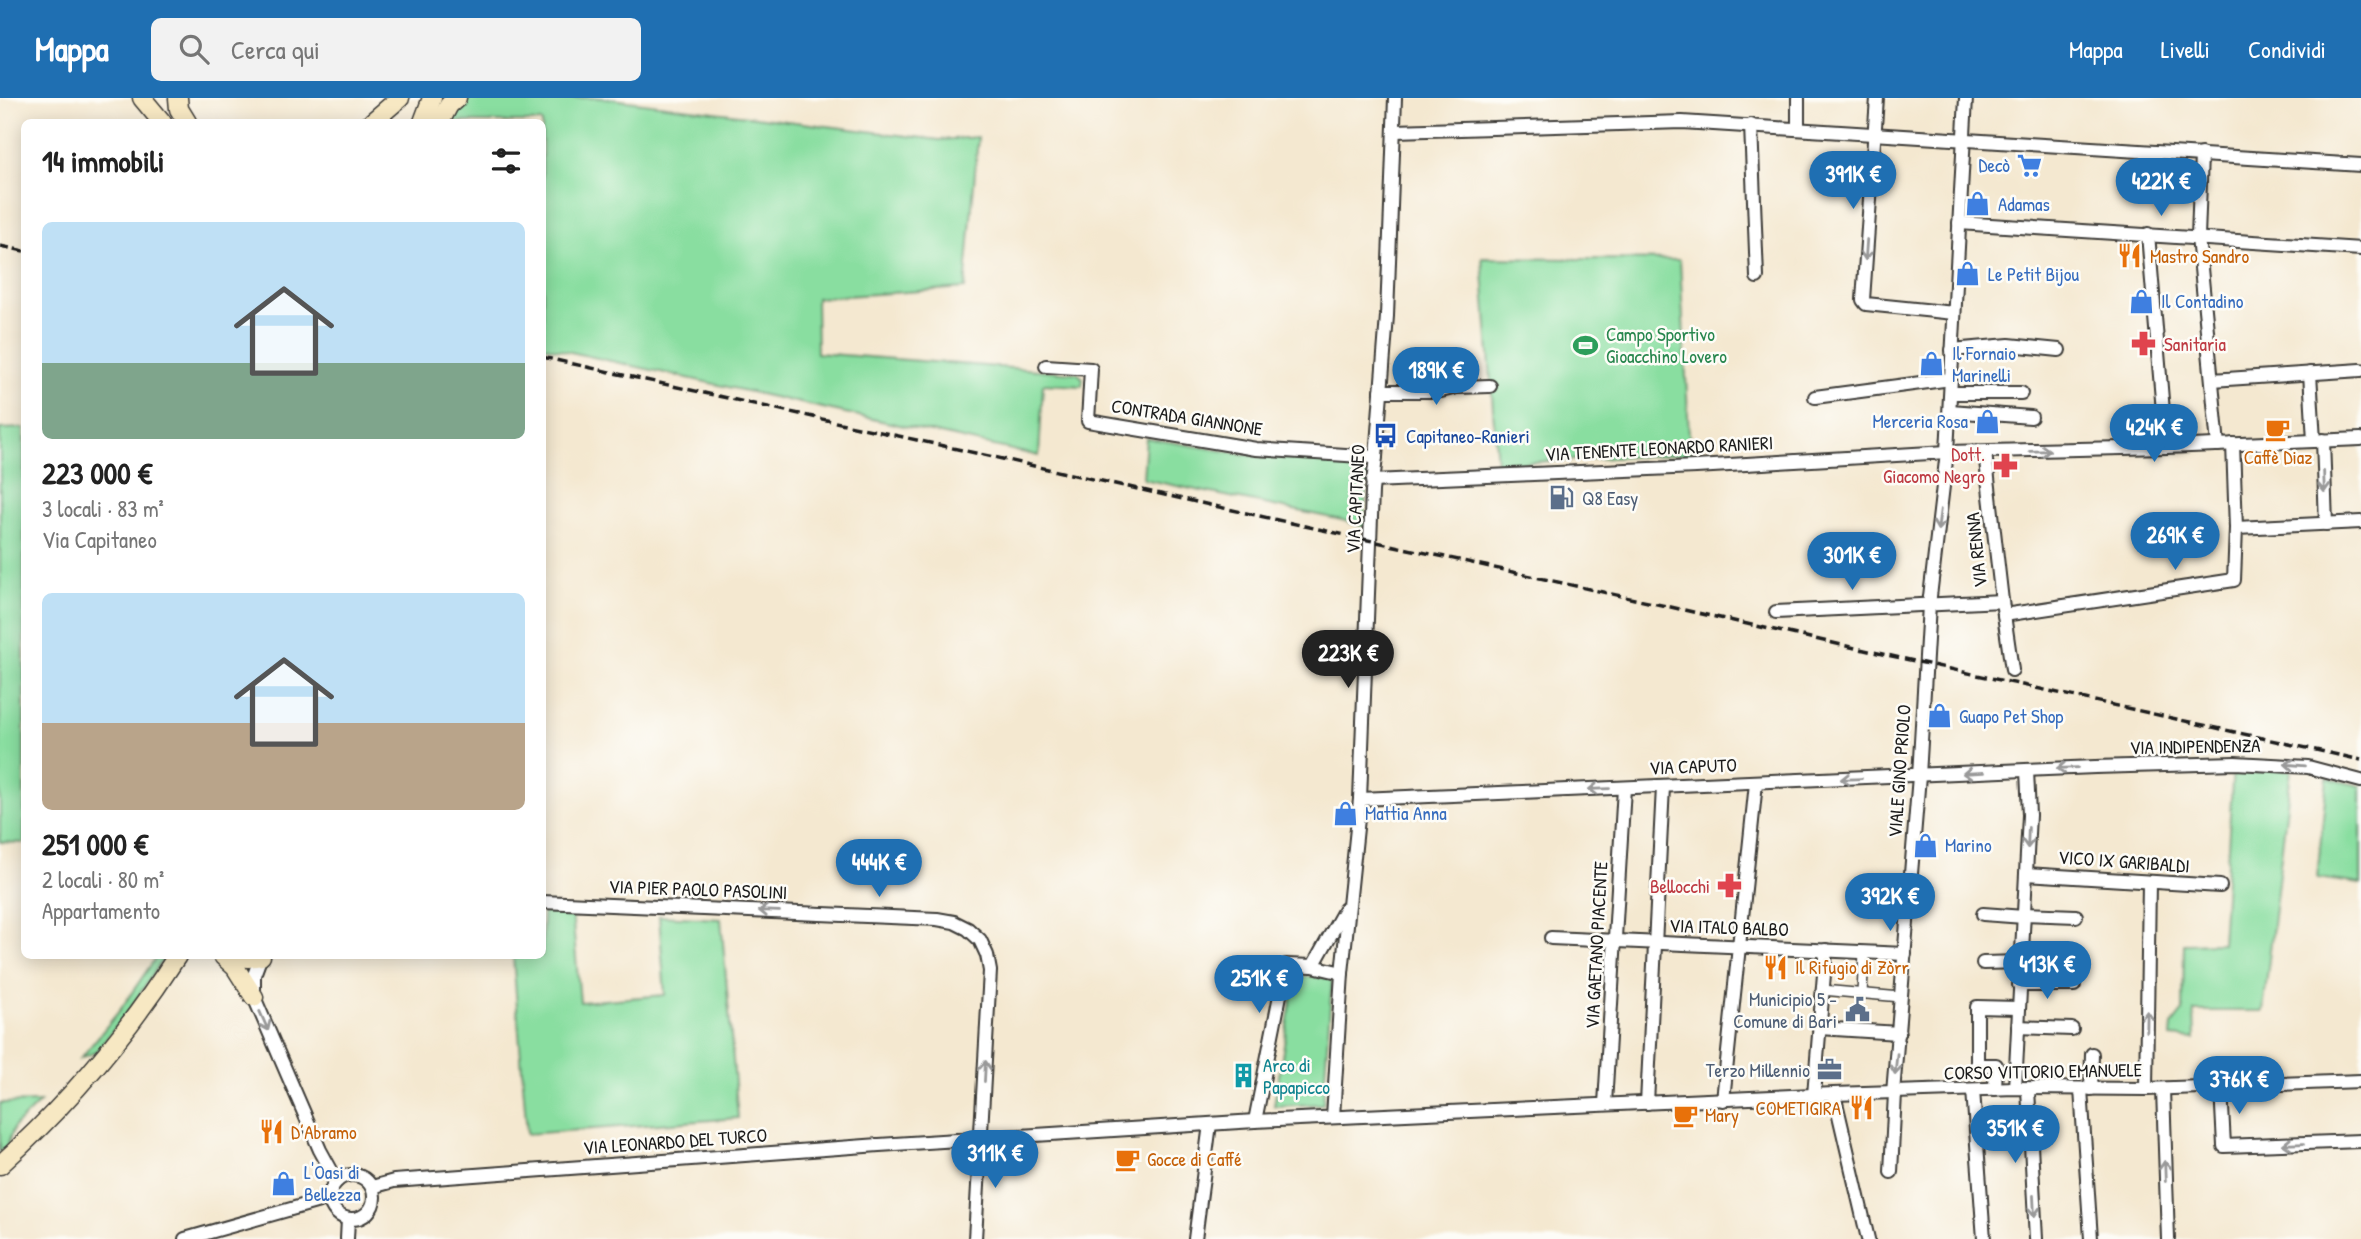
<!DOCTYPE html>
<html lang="it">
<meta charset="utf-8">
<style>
:root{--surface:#fff;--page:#f2f2f2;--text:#222;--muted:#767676;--accent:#1f6fb2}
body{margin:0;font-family:"Patrick Hand",sans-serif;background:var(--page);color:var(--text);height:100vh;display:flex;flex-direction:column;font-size:26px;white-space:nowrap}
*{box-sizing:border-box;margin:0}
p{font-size:23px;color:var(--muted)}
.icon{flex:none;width:38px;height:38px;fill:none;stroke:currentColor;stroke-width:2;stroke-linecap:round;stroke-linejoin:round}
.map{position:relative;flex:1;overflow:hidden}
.sheet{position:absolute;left:21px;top:21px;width:525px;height:840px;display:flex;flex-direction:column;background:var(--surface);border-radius:10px;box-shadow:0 4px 18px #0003}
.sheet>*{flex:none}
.price{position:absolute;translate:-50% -60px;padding:0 16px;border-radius:24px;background:var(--accent);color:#fff;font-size:23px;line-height:46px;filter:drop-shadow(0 2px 4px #0008)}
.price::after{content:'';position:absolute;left:50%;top:42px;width:21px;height:16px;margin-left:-10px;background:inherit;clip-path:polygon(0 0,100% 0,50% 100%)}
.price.selected{background:#222;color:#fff}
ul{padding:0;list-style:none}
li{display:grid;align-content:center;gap:14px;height:371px;padding:0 21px}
li span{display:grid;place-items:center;height:217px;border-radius:10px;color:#555}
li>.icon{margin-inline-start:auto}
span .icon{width:126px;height:126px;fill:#fffc;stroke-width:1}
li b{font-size:30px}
h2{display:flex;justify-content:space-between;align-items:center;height:84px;padding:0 21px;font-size:30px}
header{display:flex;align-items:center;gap:42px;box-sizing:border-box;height:98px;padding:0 35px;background:var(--accent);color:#fff}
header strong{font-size:33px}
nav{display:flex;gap:38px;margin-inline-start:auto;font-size:24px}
.search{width:490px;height:63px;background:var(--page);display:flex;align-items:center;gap:18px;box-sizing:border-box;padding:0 24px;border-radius:10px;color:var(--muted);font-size:26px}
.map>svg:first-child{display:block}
.green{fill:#89dea0;stroke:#527d5e;stroke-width:2}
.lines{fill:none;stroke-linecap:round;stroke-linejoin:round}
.pedestrian-casing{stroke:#3c3b37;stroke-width:12}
.minor-casing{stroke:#3c3b37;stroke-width:16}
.secondary-casing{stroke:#3c3b37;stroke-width:21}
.pedestrian{stroke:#fff;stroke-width:9}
.minor{stroke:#fff;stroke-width:12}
.secondary{stroke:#f7e8c3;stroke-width:18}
.rail{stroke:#1c1c1c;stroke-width:3.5;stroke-dasharray:10 5;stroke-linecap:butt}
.oneway{stroke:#999}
.labels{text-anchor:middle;stroke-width:5;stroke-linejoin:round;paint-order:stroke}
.shop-label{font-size:19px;fill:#366cbe;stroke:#fdfcf7;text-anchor:start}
.food-label{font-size:19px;fill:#c56008;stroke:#fdfcf7;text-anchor:start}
.leisure-label{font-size:19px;fill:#27864d;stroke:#fdfcf7;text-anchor:start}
.health-label{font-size:19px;fill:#be3a42;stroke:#fdfcf7;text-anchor:end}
.street-label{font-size:19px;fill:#1c1c1c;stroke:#fdfcf7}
.transit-label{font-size:19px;fill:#164399;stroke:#fdfcf7;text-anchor:start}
.service-label{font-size:19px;fill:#4e5e75;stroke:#fdfcf7;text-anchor:end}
.culture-label{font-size:19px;fill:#0d838f;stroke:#fdfcf7;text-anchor:start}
</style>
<header>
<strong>Mappa</strong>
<div class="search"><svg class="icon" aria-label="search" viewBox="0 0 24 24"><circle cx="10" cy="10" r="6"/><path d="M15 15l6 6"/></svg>Cerca qui</div>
<nav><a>Mappa</a><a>Livelli</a><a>Condividi</a></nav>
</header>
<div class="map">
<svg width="2361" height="1141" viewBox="0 0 2361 1141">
<rect width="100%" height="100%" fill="#fdfcf7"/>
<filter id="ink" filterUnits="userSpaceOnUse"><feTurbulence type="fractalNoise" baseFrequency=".0143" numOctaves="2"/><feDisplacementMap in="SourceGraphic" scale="14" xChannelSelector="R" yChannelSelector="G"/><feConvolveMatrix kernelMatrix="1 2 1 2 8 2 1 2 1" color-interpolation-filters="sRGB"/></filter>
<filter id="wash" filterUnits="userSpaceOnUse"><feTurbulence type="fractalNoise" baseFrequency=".00686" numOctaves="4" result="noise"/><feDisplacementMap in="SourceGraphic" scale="28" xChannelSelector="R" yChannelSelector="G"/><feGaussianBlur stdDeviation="1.57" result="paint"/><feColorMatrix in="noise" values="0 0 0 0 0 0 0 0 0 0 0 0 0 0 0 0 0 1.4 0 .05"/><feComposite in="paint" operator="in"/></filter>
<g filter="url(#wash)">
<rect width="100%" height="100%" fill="#f4e8d0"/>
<g class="green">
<polygon points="464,0 603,0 939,42 978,39 965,190 816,200 817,255 1077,275 1083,280 1082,288 1043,286 1039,358 543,248 542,24 446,24"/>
<polygon points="1482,160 1680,162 1690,356 1497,366"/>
<polygon points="24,330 24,745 0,744 0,331"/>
<polygon points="1146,340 1261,359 1353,364 1367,378 1364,429 1342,422 1143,381"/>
<polygon points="2233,669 2291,672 2263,913 2194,913 2195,941 2171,939 2172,927 2183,913 2184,846 2222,845"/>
<polygon points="2327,680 2361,688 2361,786 2317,780"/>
<polygon points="543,813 572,814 580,904 665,897 659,818 721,821 738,1020 527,1036 513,858 542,858"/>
<polygon points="157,858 165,858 129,912 96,954 81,960 120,912"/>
<polygon points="1295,878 1332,880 1323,1006 1274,1008"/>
<polygon points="40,1004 14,1029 7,1048 0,1054 0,1005"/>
</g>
</g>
<g filter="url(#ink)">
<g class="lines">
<defs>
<g id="pedestrian">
<polyline points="1822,892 1901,899"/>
<polyline points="1862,896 1864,854"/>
</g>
<g id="minor">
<polyline points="1877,0 1863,202 1866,206 1954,215"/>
<polyline points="1751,27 1757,179"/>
<polyline points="1798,30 1798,0"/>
<polyline points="1395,33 1682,24 2361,67"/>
<polyline points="2201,56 2198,139 2218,347"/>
<polyline points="1959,125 2361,151"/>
<polyline points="2148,136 2166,349"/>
<polyline points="1952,252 2009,247 2059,252"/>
<polyline points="1046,268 1091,271 1088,323 1256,351 1376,359"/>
<polyline points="2310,275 2314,343"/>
<polyline points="2212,282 2361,272"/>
<polyline points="1381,293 1441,293 1457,289 1490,288"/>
<polyline points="1951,295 2021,295"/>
<polyline points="1815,299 1951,281"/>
<polyline points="1950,313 2031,319"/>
<polyline points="2323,342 2326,426"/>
<polyline points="1985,354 2002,503"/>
<polyline points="1372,383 1696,369 1947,354 2166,349 2361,341"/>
<polyline points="2236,430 2361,424"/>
<polyline points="1776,514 2002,503 2012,572"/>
<polyline points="2004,517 2234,482 2236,430 2233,346"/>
<polyline points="1360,701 2095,669 2235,665 2308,669 2361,683"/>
<polyline points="2026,776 2220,788"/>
<polyline points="542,804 937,821 954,824 968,831 980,842 987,857 990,873 975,1141"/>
<polyline points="1983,816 2024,819"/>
<polyline points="2024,816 2076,818"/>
<polyline points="1551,840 1905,856"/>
<polyline points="261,858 254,877 254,899 320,1052 337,1083"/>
<polyline points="1983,865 2021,864"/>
<polyline points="1313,868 1345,811"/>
<polyline points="2020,869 2072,870"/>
<polyline points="2019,887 2074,887"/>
<polyline points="2018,929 2072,931"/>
<polyline points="1819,930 1899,935"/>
<polyline points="2221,989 2224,1048 2361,1043"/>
<polyline points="2015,990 2029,717 2027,672"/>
<polyline points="1995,991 1996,967 1977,967 1977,909 2018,910"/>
<polyline points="2028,991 2036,1141"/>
<polyline points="2081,991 2091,1141"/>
<polyline points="2091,991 2092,956"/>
<polyline points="2146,991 2149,784"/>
<polyline points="2163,991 2168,1141"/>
<polyline points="1973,992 1984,1141"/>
<polyline points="1893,995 1919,678 1929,507 1947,354 1966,0"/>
<polyline points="1834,996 1868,1141"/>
<polyline points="1814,997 1826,852"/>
<polyline points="1723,1002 1756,685"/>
<polyline points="1647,1005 1663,689"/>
<polyline points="1605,1006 1624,690"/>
<polyline points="1333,1019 1342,875 1360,701 1372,393 1376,359 1387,218 1395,0"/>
<polyline points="1255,1023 1286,867 1313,868 1342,875"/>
<polyline points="1891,1074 1895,995"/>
<circle cx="352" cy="1099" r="22"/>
<polyline points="372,1089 394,1083 879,1047 1255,1023 1834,996 2015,990 2146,991 2361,983"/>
<polyline points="185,1141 330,1100"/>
<polyline points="347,1141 348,1121"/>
<polyline points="1195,1141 1210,1026"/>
</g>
<g id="secondary">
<polyline points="142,0 162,24"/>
<polyline points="178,0 179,11 187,24"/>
<polyline points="372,24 400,0"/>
<polyline points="423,24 432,0"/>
<polyline points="440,24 449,7 457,0"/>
<polyline points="223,858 235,869 254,899"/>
<polyline points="236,858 248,860 261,858"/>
<path d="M0 1067C69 1005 127 936 177 858"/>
</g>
</defs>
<use href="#pedestrian" class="pedestrian-casing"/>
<use href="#minor" class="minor-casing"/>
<use href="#secondary" class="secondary-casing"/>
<use href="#pedestrian" class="pedestrian"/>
<use href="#minor" class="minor"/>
<use href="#secondary" class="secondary"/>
<g class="rail">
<polyline points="0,148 24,153"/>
<polyline points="542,259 2361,662"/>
</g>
</g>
<defs><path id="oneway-shaft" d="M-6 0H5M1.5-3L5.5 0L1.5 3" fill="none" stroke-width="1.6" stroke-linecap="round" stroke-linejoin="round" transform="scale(1.75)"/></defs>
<g class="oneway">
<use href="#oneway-shaft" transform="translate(1866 152) rotate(94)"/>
<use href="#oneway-shaft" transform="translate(2040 353) rotate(-2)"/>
<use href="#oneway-shaft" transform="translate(2324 384) rotate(88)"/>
<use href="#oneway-shaft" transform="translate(1939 422) rotate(97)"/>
<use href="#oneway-shaft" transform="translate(2295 667) rotate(-175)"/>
<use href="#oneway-shaft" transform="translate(2067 670) rotate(178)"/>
<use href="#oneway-shaft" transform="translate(1973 675) rotate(177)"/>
<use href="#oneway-shaft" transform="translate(1851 681) rotate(178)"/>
<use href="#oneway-shaft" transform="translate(1599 691) rotate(178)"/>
<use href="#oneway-shaft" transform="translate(2028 740) rotate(92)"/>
<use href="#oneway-shaft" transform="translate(769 813) rotate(-178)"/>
<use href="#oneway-shaft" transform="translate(264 923) rotate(66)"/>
<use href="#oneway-shaft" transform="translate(2147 923) rotate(-89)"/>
<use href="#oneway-shaft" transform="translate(1896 966) rotate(96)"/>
<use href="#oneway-shaft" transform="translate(985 973) rotate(-87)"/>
<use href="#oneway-shaft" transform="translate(2293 1046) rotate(178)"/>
<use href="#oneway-shaft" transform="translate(2165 1073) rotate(-92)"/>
<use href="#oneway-shaft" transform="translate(2034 1108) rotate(87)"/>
</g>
</g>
<defs>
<symbol id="supermarket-bare" viewBox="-9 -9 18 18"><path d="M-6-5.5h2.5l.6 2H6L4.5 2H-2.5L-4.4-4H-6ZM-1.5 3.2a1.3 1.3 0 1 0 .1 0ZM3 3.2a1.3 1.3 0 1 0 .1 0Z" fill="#3f7fe0" stroke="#fdfcf7" stroke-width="2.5" paint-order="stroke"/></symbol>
<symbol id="shop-bare" viewBox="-9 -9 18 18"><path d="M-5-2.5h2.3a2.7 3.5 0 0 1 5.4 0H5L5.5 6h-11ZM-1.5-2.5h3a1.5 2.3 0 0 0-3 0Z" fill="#3f7fe0" stroke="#fdfcf7" stroke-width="2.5" paint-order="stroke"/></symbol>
<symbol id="restaurant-bare" viewBox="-9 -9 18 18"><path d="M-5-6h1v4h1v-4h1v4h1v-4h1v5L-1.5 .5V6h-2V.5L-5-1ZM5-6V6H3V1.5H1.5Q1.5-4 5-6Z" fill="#e8710a" stroke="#fdfcf7" stroke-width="2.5" paint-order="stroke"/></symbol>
<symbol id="pharmacy-bare" viewBox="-9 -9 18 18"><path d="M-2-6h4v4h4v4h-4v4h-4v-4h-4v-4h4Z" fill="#e0444e" stroke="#fdfcf7" stroke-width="2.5" paint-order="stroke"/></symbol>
<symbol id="stadium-bare" viewBox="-9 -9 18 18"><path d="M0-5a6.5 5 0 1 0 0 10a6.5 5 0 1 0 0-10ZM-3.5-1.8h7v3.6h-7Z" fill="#2e9e5b" stroke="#fdfcf7" stroke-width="2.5" paint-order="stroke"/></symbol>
<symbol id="cafe-bare" viewBox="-9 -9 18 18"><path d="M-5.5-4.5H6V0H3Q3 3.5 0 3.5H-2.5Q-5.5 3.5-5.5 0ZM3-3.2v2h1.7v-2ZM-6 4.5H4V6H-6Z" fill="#e8710a" stroke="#fdfcf7" stroke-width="2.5" paint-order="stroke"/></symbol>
<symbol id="bus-bare" viewBox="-9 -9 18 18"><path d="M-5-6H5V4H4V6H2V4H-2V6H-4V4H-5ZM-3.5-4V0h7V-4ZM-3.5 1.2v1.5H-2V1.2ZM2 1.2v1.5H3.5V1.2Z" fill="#1a4fb4" stroke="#fdfcf7" stroke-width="2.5" paint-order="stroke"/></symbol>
<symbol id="fuel-bare" viewBox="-9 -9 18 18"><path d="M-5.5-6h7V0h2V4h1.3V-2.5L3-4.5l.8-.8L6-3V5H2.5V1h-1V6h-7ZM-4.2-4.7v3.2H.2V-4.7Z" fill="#5c6f8a" stroke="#fdfcf7" stroke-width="2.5" paint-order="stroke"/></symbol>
<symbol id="civic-bare" viewBox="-9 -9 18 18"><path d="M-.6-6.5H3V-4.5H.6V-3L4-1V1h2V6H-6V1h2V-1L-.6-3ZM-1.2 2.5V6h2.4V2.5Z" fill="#5c6f8a" stroke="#fdfcf7" stroke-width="2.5" paint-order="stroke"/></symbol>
<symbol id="office-bare" viewBox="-9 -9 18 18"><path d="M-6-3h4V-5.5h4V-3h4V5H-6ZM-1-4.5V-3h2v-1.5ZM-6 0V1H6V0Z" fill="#5c6f8a" stroke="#fdfcf7" stroke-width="2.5" paint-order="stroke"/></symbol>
<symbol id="building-bare" viewBox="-9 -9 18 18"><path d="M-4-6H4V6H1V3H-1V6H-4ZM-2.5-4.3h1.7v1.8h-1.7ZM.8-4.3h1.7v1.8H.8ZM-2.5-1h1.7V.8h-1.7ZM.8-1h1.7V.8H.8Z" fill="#0f9aa8" stroke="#fdfcf7" stroke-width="2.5" paint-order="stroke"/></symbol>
</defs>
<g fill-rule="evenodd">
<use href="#supermarket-bare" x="2012" y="50" width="35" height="35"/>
<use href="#shop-bare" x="1960" y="88" width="35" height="35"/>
<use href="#restaurant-bare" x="2112" y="140" width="35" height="35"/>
<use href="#shop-bare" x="1950" y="158" width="35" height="35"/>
<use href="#shop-bare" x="2124" y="186" width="35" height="35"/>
<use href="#pharmacy-bare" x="2126" y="228" width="35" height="35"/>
<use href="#stadium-bare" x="1568" y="230" width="35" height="35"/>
<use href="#shop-bare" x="1914" y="248" width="35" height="35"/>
<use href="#shop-bare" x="1970" y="306" width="35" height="35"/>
<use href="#cafe-bare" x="2260" y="314" width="35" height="35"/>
<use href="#bus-bare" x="1368" y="320" width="35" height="35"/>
<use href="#pharmacy-bare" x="1988" y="350" width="35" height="35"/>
<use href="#fuel-bare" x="1544" y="382" width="35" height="35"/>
<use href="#shop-bare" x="1922" y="600" width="35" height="35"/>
<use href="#shop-bare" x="1328" y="698" width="35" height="35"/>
<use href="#shop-bare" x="1908" y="730" width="35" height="35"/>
<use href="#pharmacy-bare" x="1712" y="770" width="35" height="35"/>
<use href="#restaurant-bare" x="1758" y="852" width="35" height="35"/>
<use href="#civic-bare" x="1840" y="894" width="35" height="35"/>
<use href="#office-bare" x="1812" y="954" width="35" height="35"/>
<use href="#building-bare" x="1226" y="960" width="35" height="35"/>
<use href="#restaurant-bare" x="1844" y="992" width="35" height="35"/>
<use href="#cafe-bare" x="1668" y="1000" width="35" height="35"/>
<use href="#restaurant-bare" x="254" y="1016" width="35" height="35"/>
<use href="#cafe-bare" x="1110" y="1044" width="35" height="35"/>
<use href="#shop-bare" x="266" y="1068" width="35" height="35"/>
</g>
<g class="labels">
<g class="shop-label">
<text x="2010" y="74" text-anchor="end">Decò</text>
<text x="1998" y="113">Adamas</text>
<text x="1988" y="183">Le Petit Bijou</text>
<text x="2161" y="210">Il Contadino</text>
<text x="1952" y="262">Il Fornaio<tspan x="1952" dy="22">Marinelli</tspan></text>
<text x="1968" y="330" text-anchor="end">Merceria Rosa</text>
<text x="1959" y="625">Guapo Pet Shop</text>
<text x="1365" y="722">Mattia Anna</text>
<text x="1945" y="754">Marino</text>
<text x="304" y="1081">L'Oasi di<tspan x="304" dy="22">Bellezza</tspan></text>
</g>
<g class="food-label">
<text x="2150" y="165">Mastro Sandro</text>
<text x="2278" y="366" text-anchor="middle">Caffè Diaz</text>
<text x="1795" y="876">Il Rifugio di Zòrr</text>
<text x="1841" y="1017" text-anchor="end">COMETIGIRA</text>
<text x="1705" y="1024">Mary</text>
<text x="291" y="1041">D’Abramo</text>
<text x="1147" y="1068">Gocce di Caffé</text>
</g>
<g class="leisure-label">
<text x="1606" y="243">Campo Sportivo<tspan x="1606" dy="22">Gioacchino Lovero</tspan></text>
</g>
<g class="health-label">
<text x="2164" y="253" text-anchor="start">Sanitaria</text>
<text x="1985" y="363">Dott.<tspan x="1985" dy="22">Giacomo Negro</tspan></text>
<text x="1710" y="795">Bellocchi</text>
</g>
<g class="street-label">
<text transform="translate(1187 319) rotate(9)" y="7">CONTRADA GIANNONE</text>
<text transform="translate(1659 350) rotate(-3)" y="7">VIA TENENTE LEONARDO RANIERI</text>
<text transform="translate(1355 401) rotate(-87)" y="7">VIA CAPITANEO</text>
<text transform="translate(1976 452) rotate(-96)" y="7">VIA RENNA</text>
<text transform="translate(2195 648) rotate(-1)" y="7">VIA INDIPENDENZA</text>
<text transform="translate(1693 668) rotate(-2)" y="7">VIA CAPUTO</text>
<text transform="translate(1899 673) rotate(-86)" y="7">VIALE GINO PRIOLO</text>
<text transform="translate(2124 763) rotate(4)" y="7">VICO IX GARIBALDI</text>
<text transform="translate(698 791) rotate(2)" y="7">VIA PIER PAOLO PASOLINI</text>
<text transform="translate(1729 829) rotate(2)" y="7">VIA ITALO BALBO</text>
<text transform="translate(1596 847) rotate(-87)" y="7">VIA GAETANO PIACENTE</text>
<text transform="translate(2043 973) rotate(-1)" y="7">CORSO VITTORIO EMANUELE</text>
<text transform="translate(675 1043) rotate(-4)" y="7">VIA LEONARDO DEL TURCO</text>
</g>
<g class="transit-label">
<text x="1406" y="345">Capitaneo-Ranieri</text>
</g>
<g class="service-label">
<text x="1582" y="407" text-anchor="start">Q8 Easy</text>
<text x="1837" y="908">Municipio 5 -<tspan x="1837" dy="22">Comune di Bari</tspan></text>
<text x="1810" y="979">Terzo Millennio</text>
</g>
<g class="culture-label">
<text x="1263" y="974">Arco di<tspan x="1263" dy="22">Papapicco</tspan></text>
</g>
</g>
</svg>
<b class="price" style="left:1853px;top:113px">391K €</b>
<b class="price" style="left:2161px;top:120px">422K €</b>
<b class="price" style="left:1436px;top:309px">189K €</b>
<b class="price" style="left:2154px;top:366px">424K €</b>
<b class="price" style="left:2175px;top:474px">269K €</b>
<b class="price" style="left:1852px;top:494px">301K €</b>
<b class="price selected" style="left:1348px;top:592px">223K €</b>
<b class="price" style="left:879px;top:801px">444K €</b>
<b class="price" style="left:1890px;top:835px">392K €</b>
<b class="price" style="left:2047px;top:903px">413K €</b>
<b class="price" style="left:1259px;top:917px">251K €</b>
<b class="price" style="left:2239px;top:1018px">376K €</b>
<b class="price" style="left:2015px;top:1067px">351K €</b>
<b class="price" style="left:995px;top:1092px">311K €</b>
<section class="sheet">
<h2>14 immobili<svg class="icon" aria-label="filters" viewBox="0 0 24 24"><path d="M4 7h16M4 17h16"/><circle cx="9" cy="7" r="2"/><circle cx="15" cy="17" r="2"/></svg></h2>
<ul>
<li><span style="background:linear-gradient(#bfe0f5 65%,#7fa58c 0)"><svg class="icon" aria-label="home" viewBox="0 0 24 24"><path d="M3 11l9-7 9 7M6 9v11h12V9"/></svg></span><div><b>223 000 €</b><p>3 locali · 83 m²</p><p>Via Capitaneo</p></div></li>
<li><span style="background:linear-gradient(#bfe0f5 60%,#b9a48a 0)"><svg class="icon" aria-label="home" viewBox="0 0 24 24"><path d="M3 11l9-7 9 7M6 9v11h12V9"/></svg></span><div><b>251 000 €</b><p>2 locali · 80 m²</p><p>Appartamento</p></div></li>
</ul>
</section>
</div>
